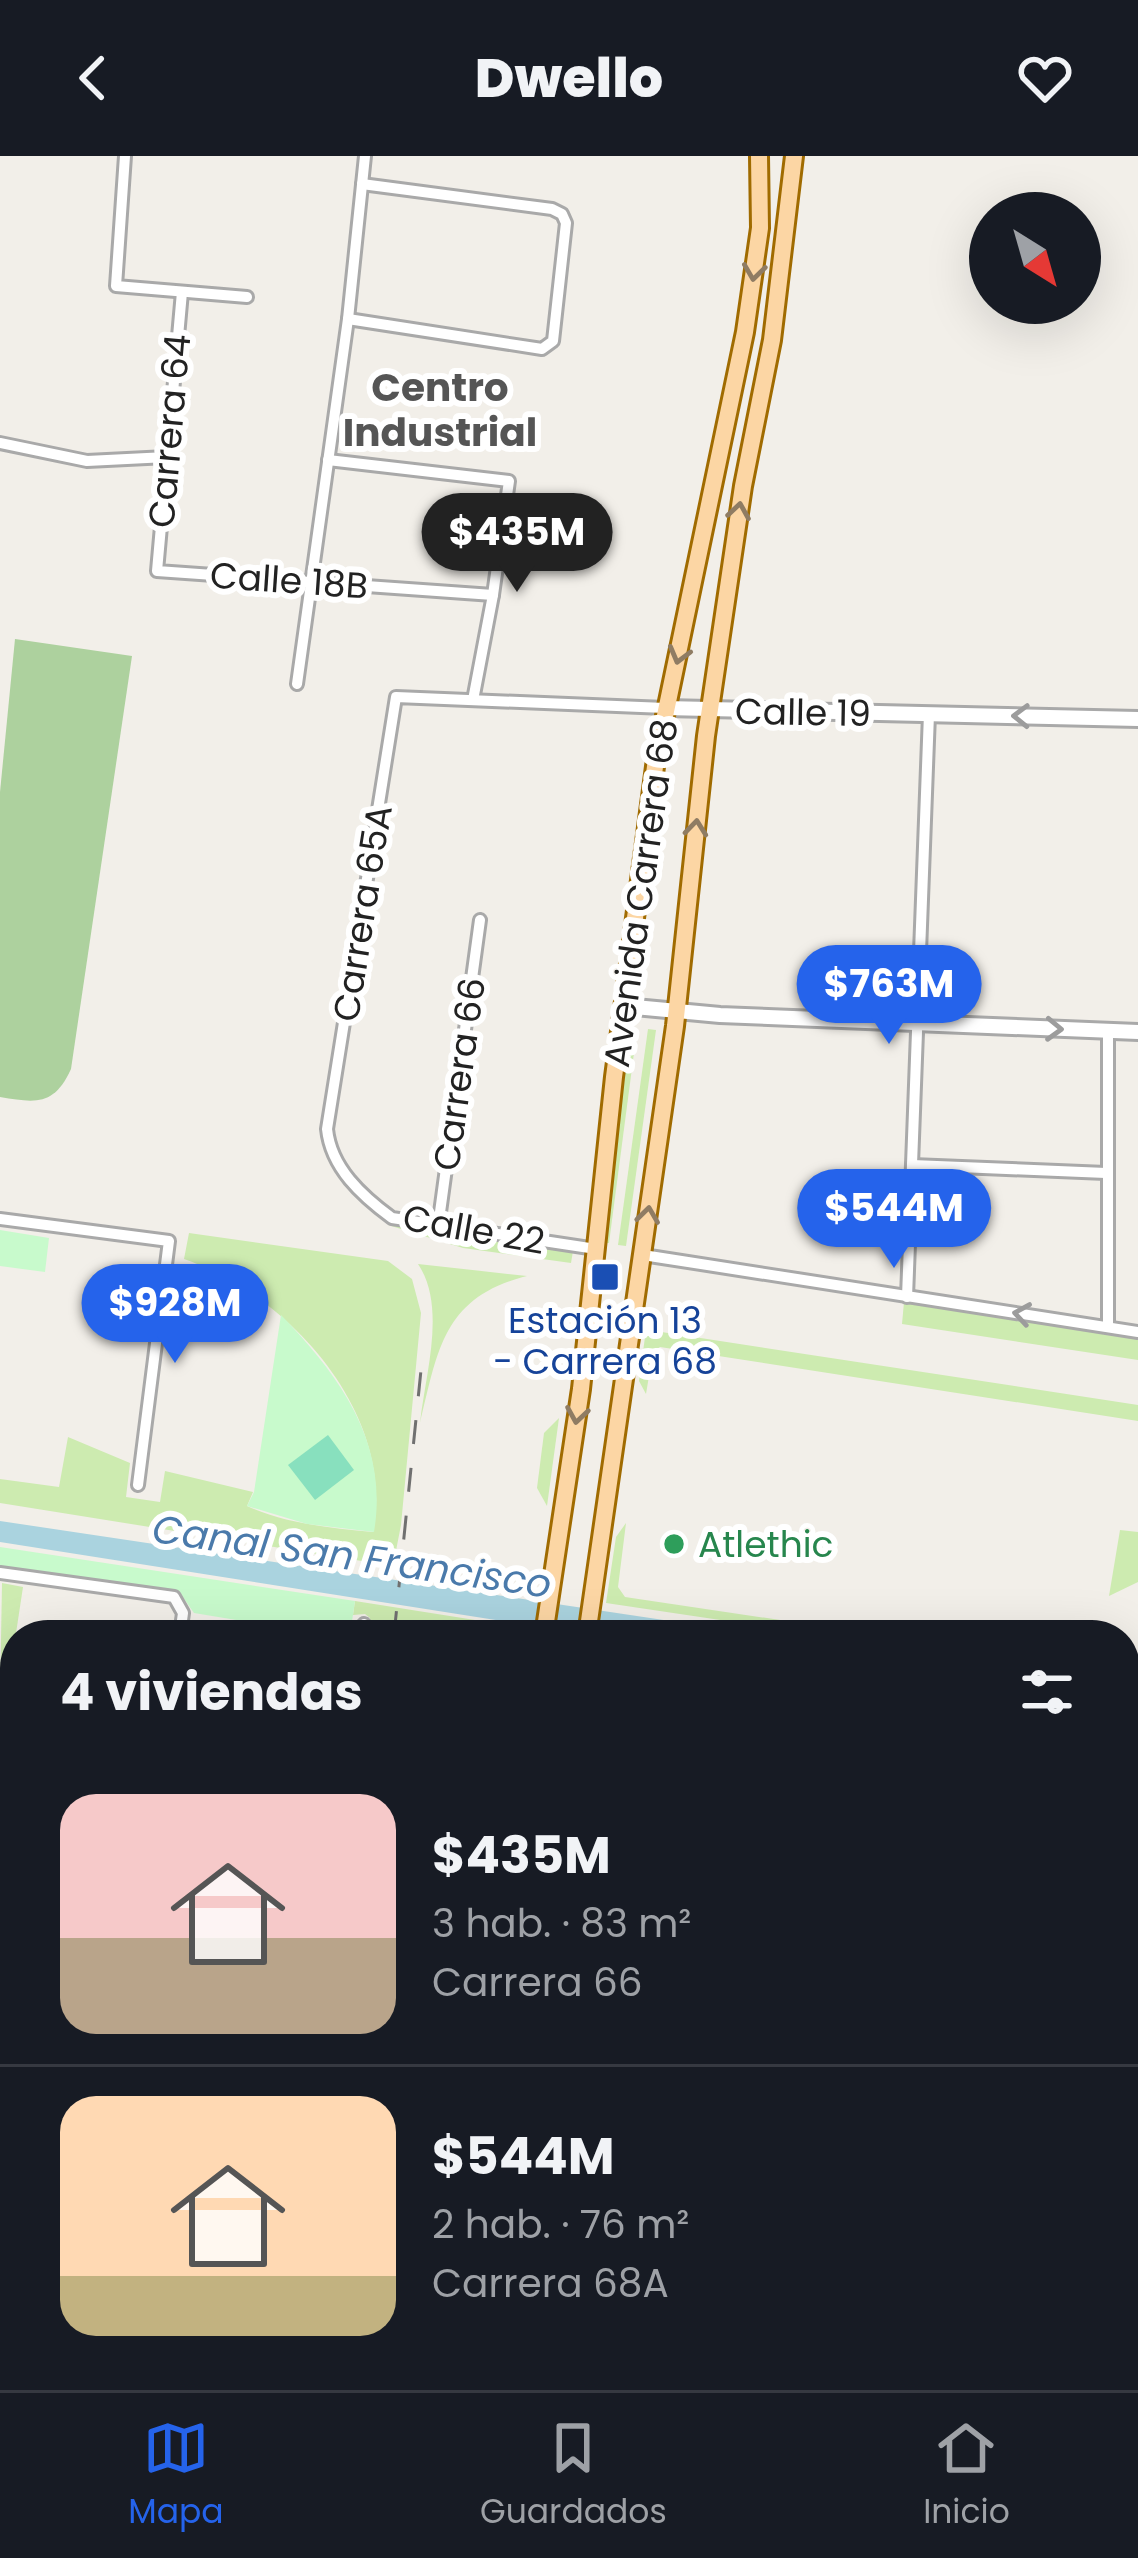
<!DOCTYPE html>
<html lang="es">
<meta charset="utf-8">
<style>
:root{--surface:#171b24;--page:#20242c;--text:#f1f3f6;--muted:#9ea1a6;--line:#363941;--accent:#2563eb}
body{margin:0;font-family:Poppins,sans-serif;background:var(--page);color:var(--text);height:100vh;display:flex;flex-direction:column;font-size:45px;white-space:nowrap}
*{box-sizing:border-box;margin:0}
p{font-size:39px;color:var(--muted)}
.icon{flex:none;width:66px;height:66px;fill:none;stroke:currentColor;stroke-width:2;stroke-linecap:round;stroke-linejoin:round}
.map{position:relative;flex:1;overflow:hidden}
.sheet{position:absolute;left:0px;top:1464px;width:1140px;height:771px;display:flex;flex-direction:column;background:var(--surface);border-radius:48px 48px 0 0;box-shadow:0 12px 48px #0002}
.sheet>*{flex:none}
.needle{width:78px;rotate:143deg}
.tools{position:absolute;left:969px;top:36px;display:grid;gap:24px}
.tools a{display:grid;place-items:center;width:132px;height:132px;border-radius:50%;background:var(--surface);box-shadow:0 12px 48px #0002;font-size:60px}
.price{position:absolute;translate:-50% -102px;padding:0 27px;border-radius:42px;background:var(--accent);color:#fff;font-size:39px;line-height:78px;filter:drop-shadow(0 3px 6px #0008)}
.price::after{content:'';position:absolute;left:50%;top:72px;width:36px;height:27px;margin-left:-18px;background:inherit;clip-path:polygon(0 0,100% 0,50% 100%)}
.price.current{background:#222;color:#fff}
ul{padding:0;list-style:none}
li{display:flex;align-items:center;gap:36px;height:300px;padding:0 60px}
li+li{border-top:3px solid var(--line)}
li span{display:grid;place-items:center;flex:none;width:336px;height:240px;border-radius:36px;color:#555}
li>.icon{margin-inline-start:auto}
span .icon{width:144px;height:144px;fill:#fffc;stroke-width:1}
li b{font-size:51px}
h2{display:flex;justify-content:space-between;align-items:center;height:144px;padding:0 60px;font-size:51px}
header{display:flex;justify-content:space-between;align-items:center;height:156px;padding:0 60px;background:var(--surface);font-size:54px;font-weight:800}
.menu{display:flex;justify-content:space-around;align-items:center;height:168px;border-top:3px solid var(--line);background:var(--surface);font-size:33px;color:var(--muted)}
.menu a{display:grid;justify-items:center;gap:6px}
.menu .current{color:var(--accent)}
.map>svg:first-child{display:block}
.grass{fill:#cdebb0}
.forest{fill:#add19e}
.wetland{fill:#c6e0d4}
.park{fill:#c8facc}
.pitch{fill:#88e0be}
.water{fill:#aad3df}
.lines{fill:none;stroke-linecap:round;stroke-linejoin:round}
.minor-casing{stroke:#a9a9a9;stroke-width:16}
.tertiary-casing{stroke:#a9a9a9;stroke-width:20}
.secondary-casing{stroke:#707d05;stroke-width:21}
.primary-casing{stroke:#a06b00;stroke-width:22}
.minor{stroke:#fff;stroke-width:10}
.tertiary{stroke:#fff;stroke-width:14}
.secondary{stroke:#f7fabf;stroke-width:15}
.primary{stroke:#fcd6a4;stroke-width:16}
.rail{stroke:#707070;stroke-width:3;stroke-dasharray:24 24;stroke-linecap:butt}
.oneway{stroke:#8f7c63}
.oneway2{stroke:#9c9c9c}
.transit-dot{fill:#1a4fb4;stroke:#fff;stroke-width:4.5}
.leisure-dot{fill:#2e9e5b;stroke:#fff;stroke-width:4.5}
.labels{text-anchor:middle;stroke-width:12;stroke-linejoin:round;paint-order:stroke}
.street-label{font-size:36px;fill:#222;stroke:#fff}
.transit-label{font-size:36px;fill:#164399;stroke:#fff}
.leisure-label{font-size:36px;fill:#27864d;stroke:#fff;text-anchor:start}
.neighbourhood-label{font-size:39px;font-weight:bold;fill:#555;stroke:#fff}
.water-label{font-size:39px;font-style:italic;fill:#4a7aab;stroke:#fff}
</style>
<header><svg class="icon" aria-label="back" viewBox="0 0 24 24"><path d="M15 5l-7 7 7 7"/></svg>Dwello<svg class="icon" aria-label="heart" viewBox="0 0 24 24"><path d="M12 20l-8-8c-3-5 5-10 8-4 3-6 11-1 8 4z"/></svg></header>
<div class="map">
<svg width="1138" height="2234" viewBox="0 0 1138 2234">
<rect width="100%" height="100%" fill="#f2efe9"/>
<g class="grass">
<polygon points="628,873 637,874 609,1087 607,1087"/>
<polygon points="648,873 656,874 626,1090 618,1089"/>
<polygon points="388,1069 573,1095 571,1107 463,1092"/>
<path d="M189 1077 388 1105 412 1123 421 1157 401 1369 393 1410 0 1347V1323L59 1331 68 1281 130 1307 126 1341 160 1346 165 1315 253 1336 247 1350C286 1368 331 1372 373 1376 396 1258 290 1140 184 1103Z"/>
<path d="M418 1108 527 1120C443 1141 438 1194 420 1267 425 1219 447 1151 418 1108Z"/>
<polygon points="904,1146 1138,1183 1138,1204 902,1168"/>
<polygon points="655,1175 1138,1249 1138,1265 660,1191 653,1196 646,1238 639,1225 645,1181"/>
<polygon points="559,1262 547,1350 537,1332 544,1277"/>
<polygon points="626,1367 618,1431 625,1441 881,1479 822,1479 606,1447 616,1381"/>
<polygon points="1120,1374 1138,1376 1138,1426 1109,1440"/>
<polygon points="2,1427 23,1431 6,1543 0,1541"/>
<polygon points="355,1445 494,1467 491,1479 417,1473 408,1479 369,1479 370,1462 365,1458 353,1459"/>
<polygon points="155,2220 261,2220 252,2234 147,2234"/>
</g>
<path class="forest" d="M15 483 132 500 71 913C54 950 36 947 0 941V636Z"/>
<polygon class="wetland" points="859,2220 1051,2220 1056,2221 1055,2234 859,2234"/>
<g class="park">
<polygon points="0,1074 49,1082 45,1116 0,1110"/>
<path d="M281 1159C340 1220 389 1287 374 1376L307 1368 247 1350 254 1336Z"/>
<polygon points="0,1391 355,1445 350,1479 326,1479 194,1457 180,1437 165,1433 0,1412"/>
</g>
<polygon class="pitch" points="328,1279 354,1314 315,1344 288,1309"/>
<polygon class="water" points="0,1365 764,1479 601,1479 527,1469 0,1386"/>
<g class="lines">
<defs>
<g id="minor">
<polyline points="125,0 116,130 247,141"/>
<polyline points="182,136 157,415 493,439"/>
<polyline points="348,163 542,193 553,185 566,67 562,58 552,53 362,28"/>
<polyline points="0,287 87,305 167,301"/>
<polyline points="328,304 509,325 493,439 473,544"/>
<polyline points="297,528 348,163 365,0"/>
<polyline points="912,1009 1106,1017"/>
<polyline points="0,1063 169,1085 138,1329"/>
<polyline points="438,1071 480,764"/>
<path d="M596 1093 392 1062C362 1040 331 1012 327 973L396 541 665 552"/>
<polyline points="643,1099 1138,1176"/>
<polyline points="907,1141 929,558"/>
<polyline points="1108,1171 1108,875"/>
<polyline points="0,1417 174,1441 183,1457 180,1479"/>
<polyline points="362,1479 364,1468"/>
<polyline points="0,1553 15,1556"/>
<polyline points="1125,1600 1138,1595"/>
<polyline points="0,1606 15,1608"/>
<polyline points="0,1742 15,1745"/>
<polyline points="1125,1770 1138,1771"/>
<polyline points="1125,1823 1138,1824"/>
<polyline points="1125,1960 1138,1961"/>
<polyline points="0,2204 15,2177"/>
<polyline points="27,2234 35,2220"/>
</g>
<g id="tertiary">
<polyline points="665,552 1138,563"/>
<polyline points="624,850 720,859 1138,876"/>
<polyline points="1125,1544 1138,1539"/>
<polyline points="1125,1559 1138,1555"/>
<polyline points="815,2234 815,2220"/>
<polyline points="843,2234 844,2220"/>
</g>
<g id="secondary">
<polyline points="0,1907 15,1911"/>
<polyline points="0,1938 15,1941"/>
<polyline points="1125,2095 1138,2093"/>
<polyline points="1125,2219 1138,2223"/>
</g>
<g id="primary">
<polyline points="544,1479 581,1233 614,921 656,603 745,176 760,72 759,0"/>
<polyline points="587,1479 675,870 706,580 743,330 772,184 794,0"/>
<polyline points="503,2234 504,2220"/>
<polyline points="552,2234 552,2220"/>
</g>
</defs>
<use href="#minor" class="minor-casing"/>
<use href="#tertiary" class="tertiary-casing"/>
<use href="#secondary" class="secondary-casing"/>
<use href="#primary" class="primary-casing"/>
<use href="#minor" class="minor"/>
<use href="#tertiary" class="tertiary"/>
<use href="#secondary" class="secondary"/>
<use href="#primary" class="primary"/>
<g class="rail">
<polyline points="394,1479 421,1214"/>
<polyline points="2,2234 15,2212"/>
</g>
</g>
<defs><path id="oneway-chevron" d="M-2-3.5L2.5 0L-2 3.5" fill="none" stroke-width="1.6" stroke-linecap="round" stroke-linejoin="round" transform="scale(3)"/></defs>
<g class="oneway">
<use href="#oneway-chevron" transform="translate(754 116) rotate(98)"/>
<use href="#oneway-chevron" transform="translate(739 355) rotate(-81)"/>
<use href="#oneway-chevron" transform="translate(679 499) rotate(105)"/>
<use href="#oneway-chevron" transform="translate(696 672) rotate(-84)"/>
<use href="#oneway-chevron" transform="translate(648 1059) rotate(-82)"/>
<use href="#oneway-chevron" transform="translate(577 1259) rotate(99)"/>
</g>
<g class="oneway2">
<use href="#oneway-chevron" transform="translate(1021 560) rotate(-179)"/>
<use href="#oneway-chevron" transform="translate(1054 873) rotate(2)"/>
<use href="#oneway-chevron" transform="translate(1022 1158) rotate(-171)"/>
</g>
<rect class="transit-dot" x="590" y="1106" width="30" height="30" rx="6"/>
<circle class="leisure-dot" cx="674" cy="1388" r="12"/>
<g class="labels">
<g class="street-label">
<text transform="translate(169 275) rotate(-85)" y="13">Carrera 64</text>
<text transform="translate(289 424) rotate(4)" y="13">Calle 18B</text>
<text transform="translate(803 556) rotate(1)" y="13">Calle 19</text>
<text transform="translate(640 737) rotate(-82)" y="13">Avenida Carrera 68</text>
<text transform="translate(362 757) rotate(-81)" y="13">Carrera 65A</text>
<text transform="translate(459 918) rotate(-82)" y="13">Carrera 66</text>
<text transform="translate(474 1073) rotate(10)" y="13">Calle 22</text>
</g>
<g class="transit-label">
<text x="605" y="1177">Estación 13<tspan x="605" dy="41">- Carrera 68</tspan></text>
</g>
<g class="leisure-label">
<text x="698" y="1401">Atlethic</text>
</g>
<g class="neighbourhood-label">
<text x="440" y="245">Centro<tspan x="440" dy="45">Industrial</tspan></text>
</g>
<g class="water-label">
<text transform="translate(352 1400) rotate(8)" y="14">Canal San Francisco</text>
</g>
</g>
</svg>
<div class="tools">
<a><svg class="needle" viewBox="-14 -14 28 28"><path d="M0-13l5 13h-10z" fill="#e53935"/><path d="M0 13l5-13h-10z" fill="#9ea1a6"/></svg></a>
</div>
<b class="price current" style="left:517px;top:439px">$435M</b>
<b class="price" style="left:889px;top:891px">$763M</b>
<b class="price" style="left:894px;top:1115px">$544M</b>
<b class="price" style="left:175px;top:1210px">$928M</b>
<section class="sheet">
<h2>4 viviendas<svg class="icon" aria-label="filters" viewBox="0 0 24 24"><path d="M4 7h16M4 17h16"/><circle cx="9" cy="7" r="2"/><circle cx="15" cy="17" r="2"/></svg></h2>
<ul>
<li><span style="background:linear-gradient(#f6c9c9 60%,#b9a48a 0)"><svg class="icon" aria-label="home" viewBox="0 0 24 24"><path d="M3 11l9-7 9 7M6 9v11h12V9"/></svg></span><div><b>$435M</b><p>3 hab. · 83 m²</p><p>Carrera 66</p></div></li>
<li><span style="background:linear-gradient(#ffd9b3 75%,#c2b280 0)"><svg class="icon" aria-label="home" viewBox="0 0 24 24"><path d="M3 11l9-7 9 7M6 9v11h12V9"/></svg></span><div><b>$544M</b><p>2 hab. · 76 m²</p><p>Carrera 68A</p></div></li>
</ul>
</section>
</div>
<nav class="menu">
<a class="current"><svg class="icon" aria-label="map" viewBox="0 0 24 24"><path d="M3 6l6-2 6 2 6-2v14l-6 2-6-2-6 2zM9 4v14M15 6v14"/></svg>Mapa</a>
<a><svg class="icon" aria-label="saved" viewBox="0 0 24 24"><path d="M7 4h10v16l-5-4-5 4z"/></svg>Guardados</a>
<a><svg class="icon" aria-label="home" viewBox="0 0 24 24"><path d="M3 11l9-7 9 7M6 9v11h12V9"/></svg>Inicio</a>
</nav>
